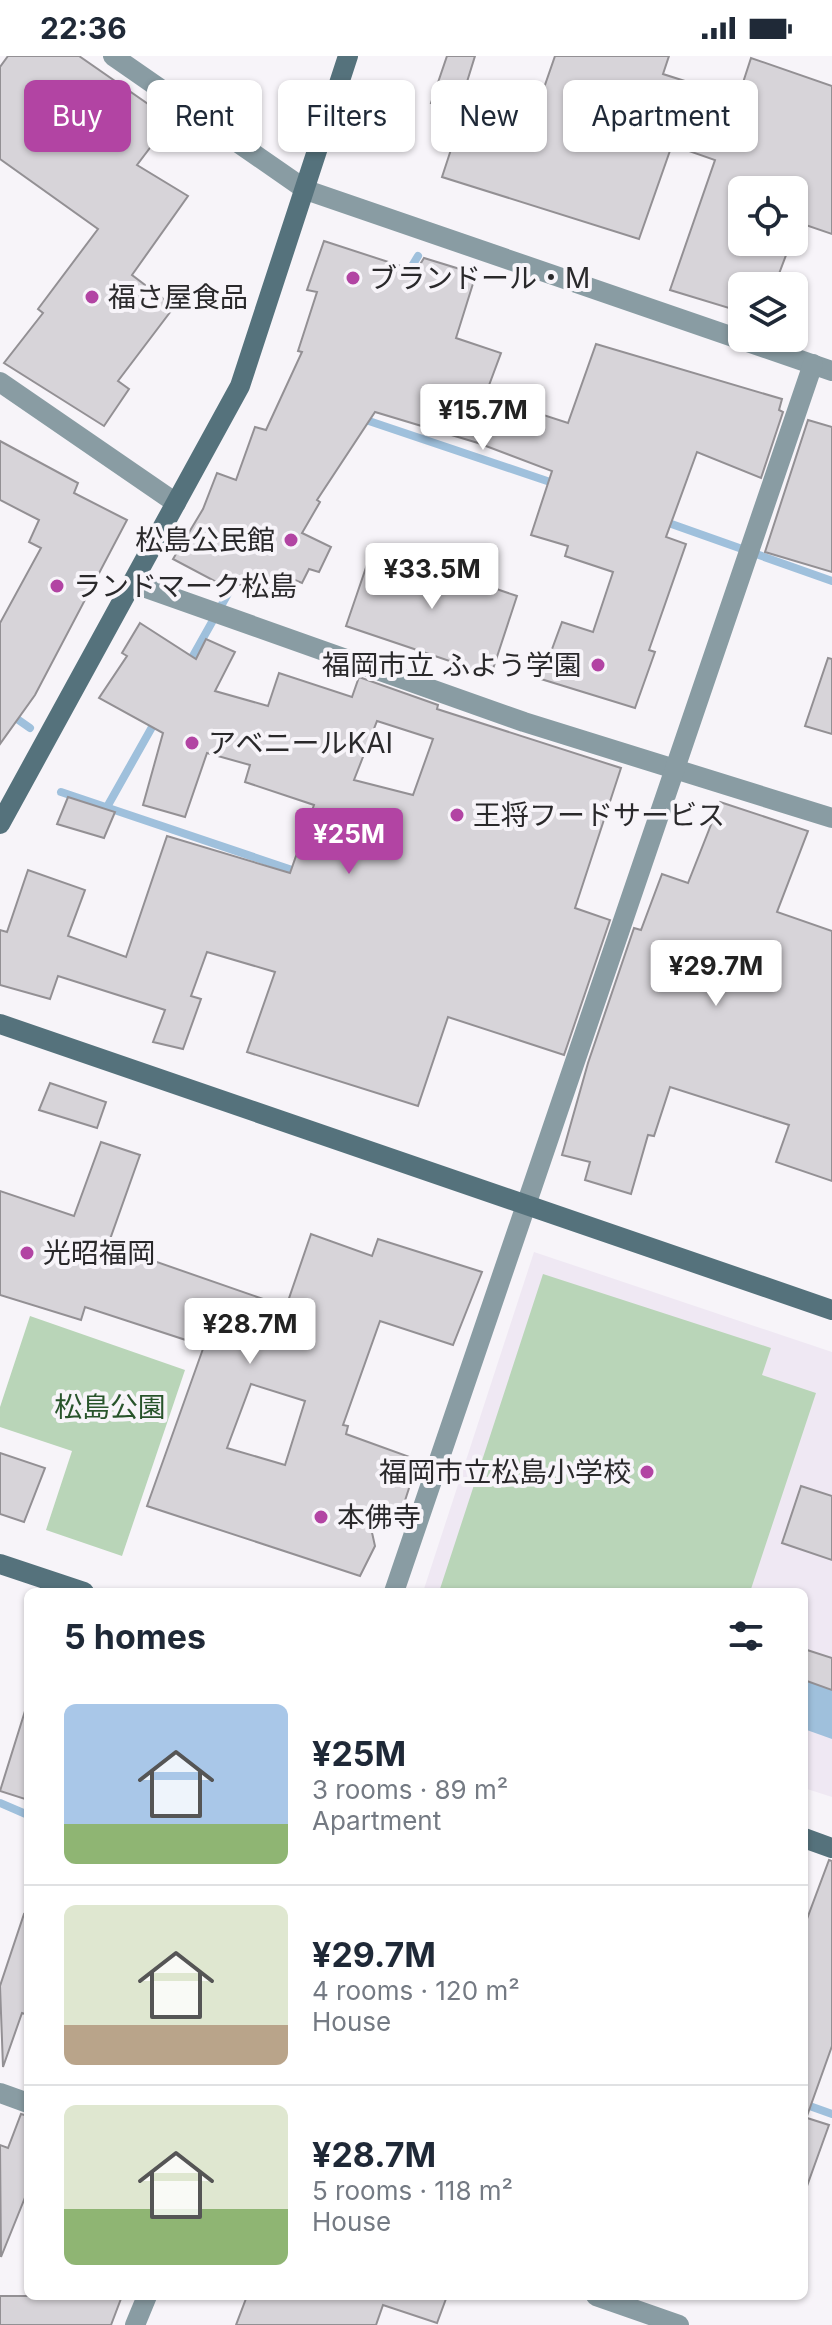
<!DOCTYPE html>
<meta charset="utf-8">
<style>
:root{--surface:#fff;--page:#f6f6f7;--text:#1f2937;--muted:#747a83;--line:#e0e1e3;--accent:#b244a3}
body{margin:0;font-family:Inter,"Noto Sans JP",sans-serif;background:var(--page);color:var(--text);height:100vh;display:flex;flex-direction:column;font-size:30px;white-space:nowrap}
*{box-sizing:border-box;margin:0}
p{font-size:26px;color:var(--muted)}
.icon{flex:none;width:44px;height:44px;fill:none;stroke:currentColor;stroke-width:2;stroke-linecap:round;stroke-linejoin:round}
.map{position:relative;flex:1;overflow:hidden}
.sheet{position:absolute;left:24px;top:1532px;width:784px;height:712px;display:flex;flex-direction:column;background:var(--surface);border-radius:12px;box-shadow:0 2px 6px #0004}
.sheet>*{flex:none}
.banner{position:absolute;left:24px;top:24px;width:784px;height:72px;display:flex;gap:16px}
.tools{position:absolute;left:728px;top:120px;display:grid;gap:16px}
.tools a{display:grid;place-items:center;width:80px;height:80px;border-radius:12px;background:var(--surface);box-shadow:0 2px 6px #0004;font-size:40px}
.price{position:absolute;translate:-50% -68px;padding:0 18px;border-radius:8px;background:#fff;color:#222;font-size:26px;line-height:52px;filter:drop-shadow(0 2px 4px #0008)}
.price::after{content:'';position:absolute;left:50%;top:48px;width:24px;height:18px;margin-left:-12px;background:inherit;clip-path:polygon(0 0,100% 0,50% 100%)}
.price.current{background:var(--accent);color:#fff}
ul{padding:0;list-style:none}
li{display:flex;align-items:center;gap:24px;height:200px;padding:0 40px}
li+li{border-top:2px solid var(--line)}
li span{display:grid;place-items:center;flex:none;width:224px;height:160px;border-radius:12px;color:#555}
li>.icon{margin-inline-start:auto}
span .icon{width:96px;height:96px;fill:#fffc;stroke-width:1}
li b{font-size:34px}
h2{display:flex;justify-content:space-between;align-items:center;height:96px;padding:0 40px;font-size:34px}
.pill{padding:0 28px;border-radius:12px;background:var(--surface);box-shadow:0 2px 6px #0004;font-size:28px;line-height:72px}
.pill.current{background:var(--accent);color:#fff}
.status{display:flex;justify-content:space-between;align-items:center;height:56px;padding:0 40px;background:var(--surface);direction:ltr}
.status svg{height:22px;fill:currentColor}
.map>svg:first-child{display:block}
.built{fill:#efe8f3}
.green{fill:#b9d5b8}
.water{fill:#9fc0dc}
.lines{fill:none;stroke-linecap:round;stroke-linejoin:round}
.stream{stroke:#9fc0dc;stroke-width:8}
.building{fill:#d7d4d9;stroke:#939094;stroke-width:2;fill-rule:evenodd}
.street{stroke:#899ca3;stroke-width:20}
.secondary{stroke:#55727c;stroke-width:20}
.poi-dot{fill:#b244a3;stroke:#f7f4f9;stroke-width:3}
.labels{text-anchor:middle;stroke-width:8;stroke-linejoin:round;paint-order:stroke}
.poi-label{font-size:28px;fill:#2a292b;stroke:#f7f4f9;text-anchor:start}
.park-label{font-size:28px;fill:#28542b;stroke:#f7f4f9}
</style>
<div class="status"><b>22:36</b><svg viewBox="0 0 49 12"><path d="M0 12V9h3v3zM5 12V6h3v6zM10 12V3h3v9zM15 12V0h3v12zM26 1h20v11H26zM47 4h2v5h-2z"/></svg></div>
<div class="map">
<svg width="832" height="2269" viewBox="0 0 832 2269">
<rect width="100%" height="100%" fill="#f7f4f9"/>
<polygon class="built" points="534,1196 832,1296 832,1741 804,1732 804,1536 423,1536"/>
<g class="green">
<polygon points="543,1218 771,1292 762,1319 816,1337 750,1536 439,1536"/>
<polygon points="30,1260 185,1314 122,1500 46,1474 72,1395 0,1371 0,1351"/>
</g>
<polygon class="water" points="804,1624 832,1634 832,1683 804,1673"/>
<g class="lines">
<g class="stream">
<polyline points="406,220 418,200"/>
<polyline points="360,362 556,428"/>
<polyline points="663,465 832,525"/>
<polyline points="189,607 239,518"/>
<polyline points="0,651 30,672"/>
<polyline points="61,736 301,817"/>
<polyline points="107,751 156,664"/>
<polyline points="0,1747 28,1759"/>
<polyline points="804,2048 832,2058"/>
</g>
</g>
<g class="building">
<polygon points="8,0 79,0 171,64 137,109 188,140 132,219 174,251 118,325 129,333 104,370 4,307 43,257 38,253 98,173 0,103 0,11"/>
<polygon points="447,0 475,0 466,29 537,52 555,0 669,0 663,18 738,42 751,2 832,30 832,178 794,165 794,134 742,134 742,186 791,186 777,223 765,220 762,230 742,230 742,256 670,234 715,104 672,89 639,183 442,121 463,57 431,47"/>
<polygon points="324,185 416,215 424,202 476,218 456,282 501,297 485,340 568,367 596,288 782,343 779,354 783,356 761,422 697,396 666,481 686,488 649,594 655,596 635,652 541,623 562,566 593,576 613,516 565,500 568,490 531,479 552,415 478,387 375,356 317,444 320,446 302,477 331,491 319,516 309,513 302,527 288,521 279,542 223,523 220,528 173,503 203,453 217,417 236,424 255,371 266,374 302,296 298,295 317,236 307,234"/>
<polygon points="808,364 832,371 832,516 765,496"/>
<polygon points="0,385 78,427 74,437 127,464 35,639 0,688 0,567 41,492 29,486 39,464 0,444"/>
<polygon points="373,491 517,540 491,619 346,570"/>
<path d="M140 567 196 603 206 583 235 596 215 635 268 650 279 617 352 641 359 621 438 649 437 653 621 712 575 852 610 864 564 999 448 961 418 1050 247 996 275 916 207 896 191 940 201 943 183 993 153 986 165 954 58 920 50 943 0 929V874L7 876 28 814 85 834 68 880 126 901 167 780 290 817 314 749 245 726 250 709 207 697 185 761 143 749 163 677 99 642 127 600 122 597ZM377 665 433 683 413 739 354 724Z"/>
<polygon points="828,602 832,603 832,678 805,670"/>
<polygon points="68,741 115,756 104,782 57,768"/>
<polygon points="720,746 808,775 777,856 832,875 832,1125 776,1106 789,1069 670,1031 654,1080 648,1079 631,1138 585,1124 590,1106 562,1099 588,1007 634,872 641,874 662,818 688,827"/>
<polygon points="50,1027 106,1046 97,1072 39,1054"/>
<path d="M101 1086 140 1099 108 1189 286 1251 311 1178 372 1200 378 1183 482 1216 453 1289 380 1265 343 1369 348 1370 346 1378 418 1404 402 1454 380 1446 371 1472 375 1490 360 1520 147 1450 204 1290 85 1251 81 1264 0 1239V1135L74 1160ZM251 1328 305 1345 285 1409 227 1392Z"/>
<polygon points="0,1397 45,1412 24,1466 0,1458"/>
<polygon points="801,1430 832,1440 832,1504 782,1487"/>
<polygon points="804,1593 832,1602 832,1634 804,1624"/>
<polygon points="25,1655 28,1656 28,1744 0,1735"/>
<polygon points="829,1804 832,1805 832,1990 807,2060 804,1871"/>
<polygon points="24,1858 28,1859 28,1959 22,1957 3,2011 0,1930"/>
<polygon points="21,2058 28,2060 28,2134 1,2201 0,2089 8,2092"/>
<polygon points="804,2061 829,2069 807,2130 804,2130"/>
<polygon points="0,2240 122,2240 111,2269 0,2269"/>
<polygon points="247,2240 447,2240 437,2267 383,2249 376,2269 236,2269"/>
</g>
<g class="lines">
<g class="street">
<polyline points="113,0 306,134 832,315"/>
<polyline points="0,326 176,447"/>
<polyline points="132,527 524,666 832,762"/>
<polyline points="394,1536 813,308"/>
<polyline points="0,2037 28,2047"/>
<polyline points="596,2240 679,2269"/>
<polyline points="135,2269 147,2240"/>
</g>
<g class="secondary">
<polyline points="0,768 240,330 348,0"/>
<polyline points="0,968 832,1254"/>
<polyline points="0,1508 84,1536"/>
<polyline points="804,1782 832,1792"/>
</g>
</g>
<g class="poi-dot">
<circle cx="353" cy="222" r="8"/>
<circle cx="92" cy="241" r="8"/>
<circle cx="291" cy="484" r="8"/>
<circle cx="57" cy="530" r="8"/>
<circle cx="598" cy="609" r="8"/>
<circle cx="192" cy="687" r="8"/>
<circle cx="457" cy="759" r="8"/>
<circle cx="27" cy="1197" r="8"/>
<circle cx="647" cy="1416" r="8"/>
<circle cx="321" cy="1461" r="8"/>
</g>
<g class="labels">
<g class="poi-label">
<text x="369" y="232">ブランドール・M</text>
<text x="108" y="251">福さ屋食品</text>
<text x="275" y="494" text-anchor="end">松島公民館</text>
<text x="73" y="540">ランドマーク松島</text>
<text x="582" y="619" text-anchor="end">福岡市立 ふよう学園</text>
<text x="208" y="697">アベニールKAI</text>
<text x="473" y="769">王将フードサービス</text>
<text x="43" y="1207">光昭福岡</text>
<text x="631" y="1426" text-anchor="end">福岡市立松島小学校</text>
<text x="337" y="1471">本佛寺</text>
</g>
<g class="park-label">
<text x="110" y="1361">松島公園</text>
</g>
</g>
</svg>
<div class="tools">
<a><svg class="icon" aria-label="locate" viewBox="0 0 24 24"><circle cx="12" cy="12" r="6"/><path d="M12 2v4M12 18v4M2 12h4M18 12h4"/></svg></a>
<a><svg class="icon" aria-label="layers" viewBox="0 0 24 24"><path d="M12 4l9 5-9 5-9-5zM3 14l9 5 9-5"/></svg></a>
</div>
<b class="price" style="left:483px;top:396px">¥15.7M</b>
<b class="price" style="left:432px;top:555px">¥33.5M</b>
<b class="price current" style="left:349px;top:820px">¥25M</b>
<b class="price" style="left:716px;top:952px">¥29.7M</b>
<b class="price" style="left:250px;top:1310px">¥28.7M</b>
<div class="banner">
<a class="pill current">Buy</a>
<a class="pill">Rent</a>
<a class="pill">Filters</a>
<a class="pill">New</a>
<a class="pill">Apartment</a>
</div>
<section class="sheet">
<h2>5 homes<svg class="icon" aria-label="filters" viewBox="0 0 24 24"><path d="M4 7h16M4 17h16"/><circle cx="9" cy="7" r="2"/><circle cx="15" cy="17" r="2"/></svg></h2>
<ul>
<li><span style="background:linear-gradient(#a9c7e8 75%,#8fb573 0)"><svg class="icon" aria-label="home" viewBox="0 0 24 24"><path d="M3 11l9-7 9 7M6 9v11h12V9"/></svg></span><div><b>¥25M</b><p>3 rooms · 89 m²</p><p>Apartment</p></div></li>
<li><span style="background:linear-gradient(#dfe7d0 75%,#b9a48a 0)"><svg class="icon" aria-label="home" viewBox="0 0 24 24"><path d="M3 11l9-7 9 7M6 9v11h12V9"/></svg></span><div><b>¥29.7M</b><p>4 rooms · 120 m²</p><p>House</p></div></li>
<li><span style="background:linear-gradient(#dfe7d0 65%,#8fb573 0)"><svg class="icon" aria-label="home" viewBox="0 0 24 24"><path d="M3 11l9-7 9 7M6 9v11h12V9"/></svg></span><div><b>¥28.7M</b><p>5 rooms · 118 m²</p><p>House</p></div></li>
</ul>
</section>
</div>
